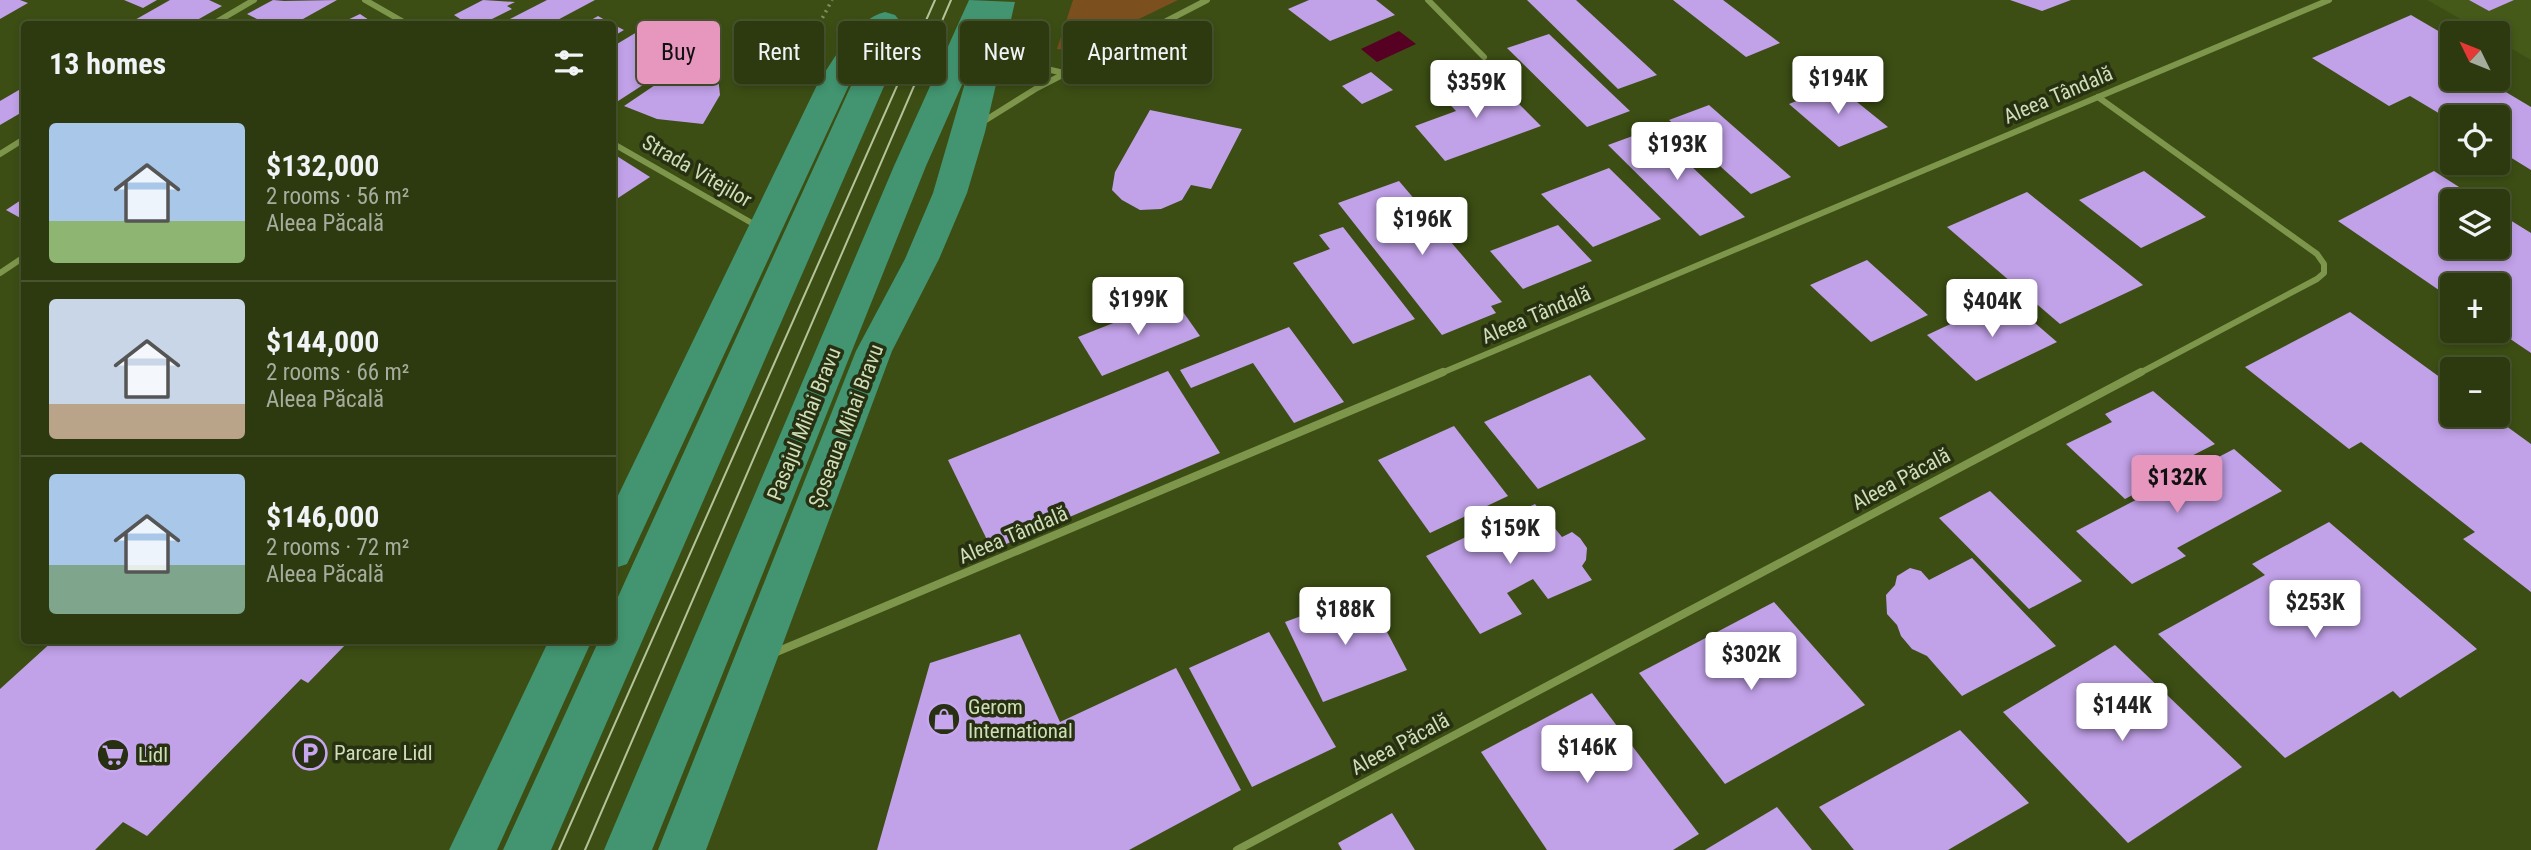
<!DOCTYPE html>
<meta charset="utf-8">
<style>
:root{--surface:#2d3a0f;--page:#354118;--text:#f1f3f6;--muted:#a7ad9e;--line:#48542f;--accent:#e797bd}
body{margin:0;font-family:"Roboto Condensed",sans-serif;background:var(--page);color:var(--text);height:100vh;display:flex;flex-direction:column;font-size:26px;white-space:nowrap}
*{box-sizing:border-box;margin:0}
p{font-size:23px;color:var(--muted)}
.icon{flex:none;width:38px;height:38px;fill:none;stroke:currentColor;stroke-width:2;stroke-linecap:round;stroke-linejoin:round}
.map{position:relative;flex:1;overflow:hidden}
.details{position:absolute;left:21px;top:21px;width:595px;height:623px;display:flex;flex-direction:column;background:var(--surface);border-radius:7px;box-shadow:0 4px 10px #0003,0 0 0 2px var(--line)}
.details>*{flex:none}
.hud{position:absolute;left:637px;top:21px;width:665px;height:63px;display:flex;gap:14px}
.needle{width:46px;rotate:313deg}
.controls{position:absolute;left:2440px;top:21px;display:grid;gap:14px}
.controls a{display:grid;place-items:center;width:70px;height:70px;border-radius:7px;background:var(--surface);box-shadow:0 4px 10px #0003,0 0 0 2px var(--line);font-size:35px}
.price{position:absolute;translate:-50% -60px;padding:0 16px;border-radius:7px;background:#fff;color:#222;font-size:23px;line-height:46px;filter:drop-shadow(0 2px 4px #0008)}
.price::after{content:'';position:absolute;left:50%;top:42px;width:21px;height:16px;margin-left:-10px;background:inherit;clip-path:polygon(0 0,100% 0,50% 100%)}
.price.selected{background:var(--accent);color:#111}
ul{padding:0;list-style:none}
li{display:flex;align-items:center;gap:21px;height:175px;padding:0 28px}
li+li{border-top:2px solid var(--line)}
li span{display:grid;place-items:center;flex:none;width:196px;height:140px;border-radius:7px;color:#555}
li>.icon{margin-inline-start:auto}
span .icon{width:84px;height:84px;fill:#fffc;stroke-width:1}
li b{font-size:30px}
h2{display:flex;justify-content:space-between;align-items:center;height:84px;padding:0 28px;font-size:30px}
.tag{padding:0 24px;border-radius:7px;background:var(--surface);box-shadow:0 4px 10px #0003,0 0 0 2px var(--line);font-size:24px;line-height:63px}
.tag.selected{background:var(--accent);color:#111}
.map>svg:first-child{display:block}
.built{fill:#455918}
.green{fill:#7c4f1f}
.water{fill:#560023}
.building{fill:#c1a1e8}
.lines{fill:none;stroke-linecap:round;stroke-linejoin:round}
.path{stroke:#7f8f5e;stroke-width:3.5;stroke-dasharray:2 4.5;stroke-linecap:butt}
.minor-far1{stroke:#7d964b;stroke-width:6}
.minor{stroke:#7d964b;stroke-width:8}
.primary{fill:#429570;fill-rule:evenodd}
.tram{stroke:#b4c49a;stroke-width:2}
.labels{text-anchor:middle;stroke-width:7;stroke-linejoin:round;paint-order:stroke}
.street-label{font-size:21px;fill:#cfdeb8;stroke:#273112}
.poi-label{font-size:21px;fill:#cfdeb8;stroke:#273112;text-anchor:start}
</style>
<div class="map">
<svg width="2531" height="850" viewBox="0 0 2531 850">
<rect width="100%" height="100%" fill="#3c4e14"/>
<polygon class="built" points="2427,0 2531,0 2531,60 2497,40 2497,33 2485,33"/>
<polygon class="green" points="1073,0 1178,0 1073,51 1057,49"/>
<polygon class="water" points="1399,31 1416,44 1377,62 1361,49"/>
<g class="building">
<polygon points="0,0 20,0 28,3 0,19"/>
<polygon points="124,0 157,0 143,8"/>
<polygon points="170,0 209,0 222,6 190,24 140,24 133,21"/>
<polygon points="273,0 284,1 337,0 294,24 267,24 247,14"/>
<polygon points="483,0 515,2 507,6 512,9 486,22 481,19 468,24 454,15"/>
<polygon points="547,0 595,0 550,24 500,24"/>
<polygon points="1309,0 1376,0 1395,15 1330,41 1288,9"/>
<polygon points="1527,0 1576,0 1657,75 1618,89"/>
<polygon points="1673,0 1723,0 1780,43 1746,57"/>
<polygon points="2010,0 2071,0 2042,11"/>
<polygon points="2469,0 2514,0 2489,11"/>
<polygon points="360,14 375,24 339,24"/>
<polygon points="2411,15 2452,39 2452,79 2484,79 2531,107 2531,170 2497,149 2497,117 2452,117 2452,121 2410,96 2389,106 2312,58"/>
<polygon points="598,16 612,24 624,30 612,37 612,24 584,24"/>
<polygon points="652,23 700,48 612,105 612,47"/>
<polygon points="1549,34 1630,111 1587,127 1507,48"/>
<polygon points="689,62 718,77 720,95 703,124 657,119 624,106"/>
<polygon points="1371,72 1393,90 1362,104 1342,86"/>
<polygon points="1492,77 1541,126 1445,161 1415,126 1456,111 1440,94"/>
<polygon points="1836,85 1888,127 1839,147 1789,104"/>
<polygon points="24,87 24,111 0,125 0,101"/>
<polygon points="1709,105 1791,177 1751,194 1669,120"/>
<polygon points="1150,110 1242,129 1211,189 1191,185 1182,200 1161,209 1140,210 1122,200 1112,190 1115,172"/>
<polygon points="1652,129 1745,217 1700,236 1608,145"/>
<polygon points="612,153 650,177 612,202"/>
<polygon points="1609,168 1661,219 1593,247 1541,194"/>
<polygon points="2144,171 2206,217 2141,248 2079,200"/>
<polygon points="2434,171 2481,201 2452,201 2452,247 2497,247 2497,212 2531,233 2531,353 2497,330 2497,285 2452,285 2452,299 2338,221"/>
<polygon points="1399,181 1502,302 1491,306 1496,313 1442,335 1338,203"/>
<polygon points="2027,192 2143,285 2060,324 1947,227"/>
<polygon points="24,198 24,220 6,210"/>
<polygon points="1558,225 1592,261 1523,289 1490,251"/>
<polygon points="1343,227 1415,319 1353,344 1293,263 1330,249 1319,235"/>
<polygon points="1867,260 1928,315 1871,342 1810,285"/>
<polygon points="2006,298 2057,342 1976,381 1927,335"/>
<polygon points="1174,299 1200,336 1102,376 1078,337"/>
<polygon points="2350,312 2452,386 2452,415 2491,415 2531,444 2531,592 2463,539 2475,532 2361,442 2349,449 2245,367"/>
<polygon points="1289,327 1344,402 1294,423 1253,363 1191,388 1180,370"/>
<polygon points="1168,371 1220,453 992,550 948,460"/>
<polygon points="1590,375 1646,439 1538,489 1484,422"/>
<polygon points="2153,391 2215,444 2166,469 2172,474 2125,499 2066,444 2112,422 2105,414"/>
<polygon points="1454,426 1508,496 1430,533 1378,460"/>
<polygon points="2234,449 2282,491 2177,548 2186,556 2132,584 2076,531"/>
<polygon points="1990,491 2082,581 2029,609 1939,518"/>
<polygon points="1535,504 1562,537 1572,532 1580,538 1587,548 1586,560 1582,566 1592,580 1548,599 1533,579 1507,593 1522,614 1480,634 1426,556"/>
<polygon points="2329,522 2477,649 2400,698 2393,691 2285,758 2158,634 2265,575 2252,564"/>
<polygon points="1972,558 2056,646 1962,696 1927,656 1912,649 1901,636 1897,625 1887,614 1886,595 1895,585 1897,576 1910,568 1921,571 1929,580"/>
<polygon points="1366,592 1407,670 1323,702 1285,622"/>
<polygon points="1774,602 1865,705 1725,784 1639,673"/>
<polygon points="1269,632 1336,747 1252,787 1189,668"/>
<polygon points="1020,634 1060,722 1176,668 1241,790 1129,850 877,850 930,663"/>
<polygon points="54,640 350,640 308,683 301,679 147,836 123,822 95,850 0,850 0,689"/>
<polygon points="2115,645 2242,767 2128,843 2003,712"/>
<polygon points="1592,693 1699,834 1673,850 1547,850 1481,752"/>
<polygon points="1960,730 2029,803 1948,850 1854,850 1819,807"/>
<polygon points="1777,807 1812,850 1705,850"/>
<polygon points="1392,813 1415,850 1342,850 1338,843"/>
</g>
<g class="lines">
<polyline class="path" points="801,58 832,0"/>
<g class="minor-far1">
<polyline points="365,0 407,24"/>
<polyline points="1428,0 1484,57"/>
<polyline points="213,24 254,0"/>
<polyline points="997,50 1029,65 1064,73"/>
<polyline points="2098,97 2317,254 2324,264 2324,273 2317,279 2138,374"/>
<polyline points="981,123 1037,88 1207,0"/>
<polyline points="612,143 757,226"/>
<polyline points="0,154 24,139"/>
<polyline points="0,273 24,257"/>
<polyline points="1439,374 2329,0"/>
</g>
<g class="minor">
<polyline points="774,653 1443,372"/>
<polyline points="1237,850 2141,372"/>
</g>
<g class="primary">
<polygon points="969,0 1015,2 985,132 967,193 939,259 892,351 706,850 658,850 856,351 905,259 933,193 969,69 926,166 652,850 604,850 894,166"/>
<path d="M885 12 895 15 900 21 896 51 885 84 551 850H503L599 640H612V610L860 66 850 83 627 564 612 569V508L818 83C835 58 854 20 885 12Z"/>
<polygon points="549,640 592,640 497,850 449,850"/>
</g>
<g class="tram">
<polyline points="559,850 935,0"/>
<polyline points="585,850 951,0"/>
</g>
</g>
<defs>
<symbol id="shop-ring" viewBox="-11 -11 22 22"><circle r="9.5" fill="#273112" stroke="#c7a6ef" stroke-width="1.5"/><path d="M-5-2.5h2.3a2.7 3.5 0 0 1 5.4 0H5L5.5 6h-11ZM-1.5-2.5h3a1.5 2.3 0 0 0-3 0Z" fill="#c7a6ef"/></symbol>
<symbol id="parking-ring" viewBox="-11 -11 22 22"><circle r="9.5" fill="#273112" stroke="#c7a6ef" stroke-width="1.5"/><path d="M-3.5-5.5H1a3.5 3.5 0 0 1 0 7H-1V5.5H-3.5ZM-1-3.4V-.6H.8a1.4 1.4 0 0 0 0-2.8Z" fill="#c7a6ef"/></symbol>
<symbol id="supermarket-ring" viewBox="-11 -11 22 22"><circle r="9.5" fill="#273112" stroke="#c7a6ef" stroke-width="1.5"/><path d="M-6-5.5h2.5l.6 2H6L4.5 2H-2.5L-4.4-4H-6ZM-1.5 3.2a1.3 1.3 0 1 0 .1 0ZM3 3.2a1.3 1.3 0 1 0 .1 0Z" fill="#c7a6ef"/></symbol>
</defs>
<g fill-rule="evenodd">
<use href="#shop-ring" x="925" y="700" width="38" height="38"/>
<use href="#parking-ring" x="291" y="734" width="38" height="38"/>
<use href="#supermarket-ring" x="94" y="736" width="38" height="38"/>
</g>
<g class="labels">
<g class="street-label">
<text transform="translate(2058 95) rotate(-23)" y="7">Aleea Tândală</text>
<text transform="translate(697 171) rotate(30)" y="7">Strada Vitejilor</text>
<text transform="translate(1536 315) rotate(-23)" y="7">Aleea Tândală</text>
<text transform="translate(804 424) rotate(-68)" y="7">Pasajul Mihai Bravu</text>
<text transform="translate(846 426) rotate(-69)" y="7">Șoseaua Mihai Bravu</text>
<text transform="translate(1901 479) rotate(-28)" y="7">Aleea Păcală</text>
<text transform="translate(1013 535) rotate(-23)" y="7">Aleea Tândală</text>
<text transform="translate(1400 744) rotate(-28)" y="7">Aleea Păcală</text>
</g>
<g class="poi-label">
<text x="968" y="714">Gerom<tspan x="968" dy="24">International</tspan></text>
<text x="334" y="760">Parcare Lidl</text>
<text x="138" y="762">Lidl</text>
</g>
</g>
</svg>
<div class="controls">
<a><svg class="needle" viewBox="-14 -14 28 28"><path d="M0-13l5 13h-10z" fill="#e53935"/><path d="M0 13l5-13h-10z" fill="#a7ad9e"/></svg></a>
<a><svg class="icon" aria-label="locate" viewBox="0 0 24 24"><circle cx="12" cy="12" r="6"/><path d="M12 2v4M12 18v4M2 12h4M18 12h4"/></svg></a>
<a><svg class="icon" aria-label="layers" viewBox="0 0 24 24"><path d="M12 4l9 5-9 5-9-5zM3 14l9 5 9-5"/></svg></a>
<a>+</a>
<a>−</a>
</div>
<b class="price" style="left:1838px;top:116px">$194K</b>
<b class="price" style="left:1476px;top:120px">$359K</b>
<b class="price" style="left:1677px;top:182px">$193K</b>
<b class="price" style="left:1422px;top:257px">$196K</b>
<b class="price" style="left:1138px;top:337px">$199K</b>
<b class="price" style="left:1992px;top:339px">$404K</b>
<b class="price selected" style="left:2177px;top:515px">$132K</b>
<b class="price" style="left:1510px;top:566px">$159K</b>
<b class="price" style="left:2315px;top:640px">$253K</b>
<b class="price" style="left:1345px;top:647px">$188K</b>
<b class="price" style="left:1751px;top:692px">$302K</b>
<b class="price" style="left:2122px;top:743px">$144K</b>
<b class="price" style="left:1587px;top:785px">$146K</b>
<div class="hud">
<a class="tag selected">Buy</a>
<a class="tag">Rent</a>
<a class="tag">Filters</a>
<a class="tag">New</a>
<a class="tag">Apartment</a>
</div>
<section class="details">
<h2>13 homes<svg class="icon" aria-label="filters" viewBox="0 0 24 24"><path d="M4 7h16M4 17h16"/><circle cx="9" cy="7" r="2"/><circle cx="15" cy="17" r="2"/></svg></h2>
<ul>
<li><span style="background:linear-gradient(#a9c7e8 70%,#8fb573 0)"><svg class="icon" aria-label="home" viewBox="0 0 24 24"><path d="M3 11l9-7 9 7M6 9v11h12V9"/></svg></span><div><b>$132,000</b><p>2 rooms · 56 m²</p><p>Aleea Păcală</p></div></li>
<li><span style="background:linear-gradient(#c9d6e8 75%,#b9a48a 0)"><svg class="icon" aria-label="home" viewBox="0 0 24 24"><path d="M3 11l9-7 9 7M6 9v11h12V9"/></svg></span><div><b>$144,000</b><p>2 rooms · 66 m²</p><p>Aleea Păcală</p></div></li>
<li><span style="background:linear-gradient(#a9c7e8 65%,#7fa58c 0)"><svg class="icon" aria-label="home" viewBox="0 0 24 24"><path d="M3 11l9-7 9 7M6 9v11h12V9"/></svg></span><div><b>$146,000</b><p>2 rooms · 72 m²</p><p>Aleea Păcală</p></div></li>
</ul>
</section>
</div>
